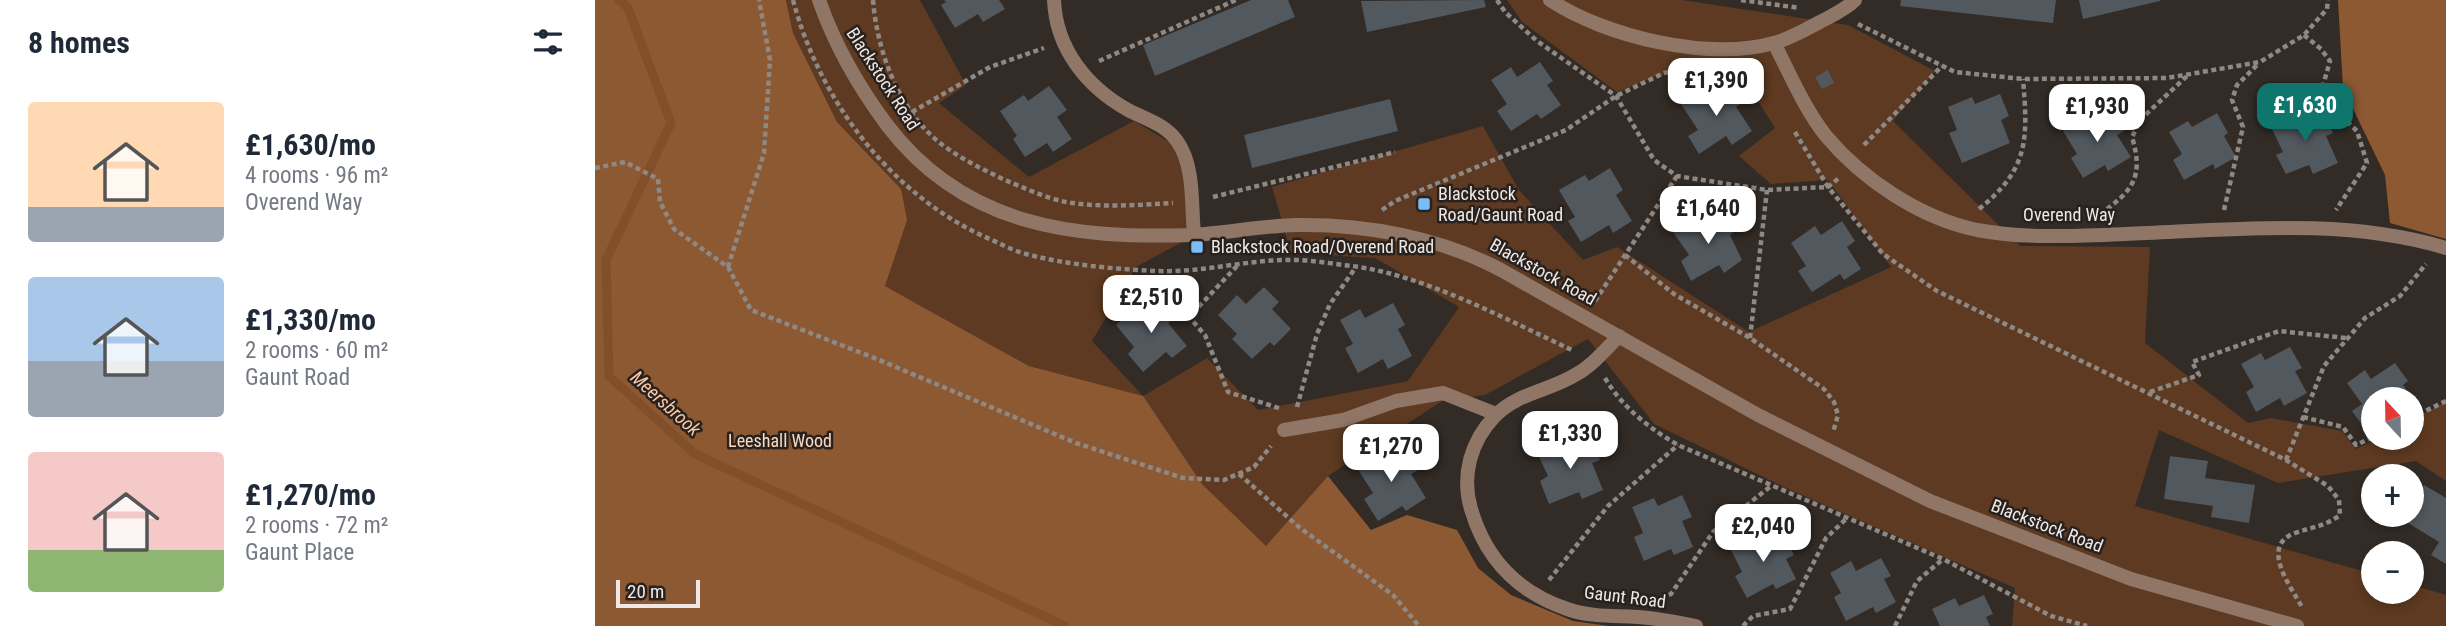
<!DOCTYPE html>
<meta charset="utf-8">
<style>
:root{--surface:#fff;--page:#f6f6f7;--text:#1f2937;--muted:#747a83;--accent:#0f766e}
body{margin:0;font-family:"Roboto Condensed",sans-serif;background:var(--page);color:var(--text);height:100vh;display:flex;flex-direction:column;font-size:26px;white-space:nowrap}
*{box-sizing:border-box;margin:0}
p{font-size:23px;color:var(--muted)}
.icon{flex:none;width:38px;height:38px;fill:none;stroke:currentColor;stroke-width:2;stroke-linecap:round;stroke-linejoin:round}
.map{position:relative;flex:1;overflow:hidden}
.side{display:flex;flex-direction:column;background:var(--surface);width:595px}
.side>*{flex:none}
.needle{width:46px;rotate:338deg}
.fabs{position:absolute;left:1766px;top:387px;display:grid;gap:14px}
.fabs a{display:grid;place-items:center;width:63px;height:63px;border-radius:50%;background:var(--surface);box-shadow:0 4px 10px #0003;font-size:35px}
.scale{position:absolute;left:21px;bottom:18px;width:84px;box-sizing:border-box;padding-left:7px;border:4px solid #eee9e6;border-top:0;font-size:19px;line-height:24px;white-space:nowrap;color:#eee9e6;-webkit-text-stroke:5px #28211d;paint-order:stroke}
.price{position:absolute;translate:-50% -60px;padding:0 16px;border-radius:14px;background:#fff;color:#222;font-size:23px;line-height:46px;filter:drop-shadow(0 2px 4px #0008)}
.price::after{content:'';position:absolute;left:50%;top:42px;width:21px;height:16px;margin-left:-10px;background:inherit;clip-path:polygon(0 0,100% 0,50% 100%)}
.price.on{background:var(--accent);color:#fff}
ul{padding:0;list-style:none}
li{display:flex;align-items:center;gap:21px;height:175px;padding:0 28px}
li span{display:grid;place-items:center;flex:none;width:196px;height:140px;border-radius:7px;color:#555}
li>.icon{margin-inline-start:auto}
span .icon{width:84px;height:84px;fill:#fffc;stroke-width:1}
li b{font-size:30px}
h2{display:flex;justify-content:space-between;align-items:center;height:84px;padding:0 28px;font-size:30px}
main{display:flex;flex:1;min-height:0}
.map>svg:first-child{display:block}
.green{fill:#5d3a21}
.forest{fill:#8d5933}
.lines{fill:none;stroke-linecap:round;stroke-linejoin:round}
.stream{stroke:#814f29;stroke-width:9}
.building{fill:#51585e}
.path{stroke:#8f8985;stroke-width:4.5;stroke-dasharray:5 3.5;stroke-linecap:butt}
.minor{stroke:#8f7666;stroke-width:14}
.tertiary{stroke:#8f7666;stroke-width:14}
.poi-dot{fill:#7abef8;stroke:#28211d;stroke-width:2.5}
.labels{text-anchor:middle;stroke-width:5;stroke-linejoin:round;paint-order:stroke}
.street-label{font-size:18px;fill:#eee9e6;stroke:#28211d}
.poi-label{font-size:18px;fill:#eee9e6;stroke:#28211d;text-anchor:start}
.park-label{font-size:18px;fill:#f9d9c3;stroke:#28211d}
.water-label{font-size:19px;font-style:italic;fill:#f6c7a6;stroke:#28211d}
</style>
<main>
<section class="side">
<h2>8 homes<svg class="icon" aria-label="filters" viewBox="0 0 24 24"><path d="M4 7h16M4 17h16"/><circle cx="9" cy="7" r="2"/><circle cx="15" cy="17" r="2"/></svg></h2>
<ul>
<li><span style="background:linear-gradient(#ffd9b3 75%,#9aa5b1 0)"><svg class="icon" aria-label="home" viewBox="0 0 24 24"><path d="M3 11l9-7 9 7M6 9v11h12V9"/></svg></span><div><b>£1,630/mo</b><p>4 rooms · 96 m²</p><p>Overend Way</p></div></li>
<li><span style="background:linear-gradient(#a9c7e8 60%,#9aa5b1 0)"><svg class="icon" aria-label="home" viewBox="0 0 24 24"><path d="M3 11l9-7 9 7M6 9v11h12V9"/></svg></span><div><b>£1,330/mo</b><p>2 rooms · 60 m²</p><p>Gaunt Road</p></div></li>
<li><span style="background:linear-gradient(#f6c9c9 70%,#8fb573 0)"><svg class="icon" aria-label="home" viewBox="0 0 24 24"><path d="M3 11l9-7 9 7M6 9v11h12V9"/></svg></span><div><b>£1,270/mo</b><p>2 rooms · 72 m²</p><p>Gaunt Place</p></div></li>
</ul>
</section>
<div class="map">
<svg width="1851" height="626" viewBox="0 0 1851 626">
<rect width="100%" height="100%" fill="#322b26"/>
<polygon class="green" points="191,0 325,0 371,85 344,103 434,177 539,121 576,143 590,172 598,236 541,267 497,341 548,396 612,358 663,410 813,381 864,307 780,258 696,253 677,187 888,126 924,190 988,260 1022,247 1154,332 1296,267 1233,180 1176,184 1144,156 1180,128 1149,79 1134,67 1062,76 1022,92 927,22 912,0 1087,0 1253,25 1340,71 1298,121 1425,246 1555,247 1550,343 1653,423 1676,418 1747,431 1761,449 1784,438 1816,438 1817,420 1851,402 1851,481 1821,461 1683,483 1564,430 1540,506 1778,574 1778,592 1816,592 1817,585 1851,595 1851,626 1417,626 1420,588 1191,488 1059,424 993,339 890,395 847,401 733,476 671,547 607,484 548,397 434,366 290,286 299,255 306,189 242,122 198,33"/>
<g class="forest">
<polygon points="0,0 191,0 198,33 242,122 306,189 312,220 290,286 434,366 548,396 607,484 671,546 733,476 776,530 812,515 862,530 883,568 916,595 978,621 1014,626 0,626"/>
<polygon points="1743,0 1851,0 1851,239 1795,223 1790,175 1748,88"/>
</g>
<g class="lines">
<polyline class="stream" points="24,0 33,8 76,123 11,260 14,376 100,454 470,626"/>
</g>
<g class="building">
<polygon points="349,0 404,0 410,9 388,22 383,14 360,28 346,5 351,2"/>
<polygon points="656,0 693,0 700,17 560,76 548,45"/>
<polygon points="889,0 891,7 772,32 766,1"/>
<polygon points="1306,0 1461,0 1458,23 1305,6"/>
<polygon points="1484,0 1565,0 1565,1 1488,19"/>
<polygon points="945,62 958,81 952,85 966,105 946,119 942,114 916,131 902,111 912,104 896,80 916,67 922,77"/>
<polygon points="1233,70 1239,83 1227,89 1220,77"/>
<polygon points="1137,83 1149,102 1141,107 1157,131 1137,145 1131,136 1104,154 1093,136 1103,130 1086,104 1107,90 1113,98"/>
<polygon points="454,86 472,110 462,117 477,139 458,152 452,143 430,157 418,139 422,136 405,111 429,95 433,101"/>
<polygon points="1405,94 1414,116 1406,120 1415,143 1367,163 1354,133 1362,130 1353,107 1377,97 1380,104"/>
<polygon points="795,99 803,131 657,168 649,135"/>
<polygon points="1727,110 1738,133 1731,136 1743,163 1718,174 1714,165 1691,174 1681,155 1688,152 1676,127 1700,114 1703,123"/>
<polygon points="1516,111 1529,131 1522,135 1536,157 1513,171 1510,165 1488,178 1476,158 1482,154 1468,131 1486,119 1491,126"/>
<polygon points="1622,113 1633,133 1629,136 1641,157 1620,169 1618,164 1589,180 1578,160 1587,154 1574,132 1593,121 1597,127"/>
<polygon points="1015,168 1028,190 1021,195 1037,221 1018,233 1014,225 986,242 973,221 980,217 964,190 990,175 994,181"/>
<polygon points="1128,212 1140,231 1135,235 1147,260 1129,273 1124,265 1096,281 1086,261 1094,255 1078,232 1099,220 1103,227"/>
<polygon points="1247,221 1260,241 1252,247 1266,269 1249,280 1245,274 1217,292 1203,271 1211,266 1196,243 1220,226 1226,235"/>
<polygon points="669,287 684,302 677,309 696,329 679,346 675,342 657,359 637,339 642,334 623,315 642,295 651,304"/>
<polygon points="564,299 580,317 573,323 592,346 577,358 571,352 548,372 533,354 539,347 521,325 539,309 545,316"/>
<polygon points="798,303 810,325 803,329 817,356 793,369 788,359 763,373 750,348 758,344 745,320 765,309 770,318"/>
<polygon points="1695,347 1707,368 1700,371 1712,393 1689,406 1685,398 1661,412 1651,392 1659,387 1646,364 1666,353 1670,360"/>
<polygon points="1800,363 1813,381 1808,385 1823,406 1816,410 1816,399 1778,399 1778,425 1771,430 1757,411 1767,404 1752,383 1770,370 1776,379"/>
<polygon points="996,438 1005,460 997,463 1008,490 987,499 984,492 954,504 945,481 953,476 942,453 964,441 969,450"/>
<polygon points="810,448 823,470 816,474 831,498 811,511 807,506 783,521 769,499 778,493 762,468 781,456 786,464"/>
<polygon points="1575,456 1613,461 1610,478 1660,485 1654,523 1616,517 1618,506 1569,499"/>
<polygon points="1829,485 1851,498 1851,564 1836,555 1844,542 1808,520 1811,514 1816,514 1816,506"/>
<polygon points="1087,495 1097,517 1087,521 1098,547 1079,555 1076,549 1049,561 1039,537 1048,533 1037,507 1059,498 1063,506"/>
<polygon points="1186,531 1199,555 1191,559 1201,579 1181,589 1178,584 1152,598 1140,576 1147,572 1135,548 1159,535 1163,543"/>
<polygon points="1286,558 1296,576 1289,579 1301,602 1281,613 1278,607 1251,621 1239,597 1246,593 1235,573 1256,561 1261,571"/>
<polygon points="1389,595 1398,614 1391,617 1395,626 1345,626 1337,609 1360,598 1364,606"/>
</g>
<g class="lines">
<g class="path">
<path d="M198 0C225 102 298 198 397 240 408 245 419 251 431 254 473 265 518 269 562 271 608 273 653 259 699 260 718 260 738 264 757 266 830 275 912 320 979 351"/>
<path d="M278 0C282 52 305 114 349 146 368 160 389 170 410 180 429 188 451 198 471 202 506 208 543 205 578 203"/>
<polyline points="902,0 910,12 942,41 1021,96 1059,160 1082,176 1172,190 1233,187 1245,177"/>
<polyline points="1146,0 1205,8"/>
<polyline points="1263,24 1360,72 1428,79 1572,78 1665,62 1709,35 1732,9 1733,0"/>
<polyline points="1709,35 1726,49 1735,61 1725,96 1762,131 1772,163 1741,210"/>
<polyline points="504,61 641,0"/>
<polyline points="317,112 395,67 449,48"/>
<path d="M1200 132 1233 187 1288 254 1342 291 1691 460 1733 486 1744 500 1745 515C1731 526 1717 527 1700 533 1664 546 1696 587 1707 607"/>
<polyline points="1269,145 1347,66"/>
<polyline points="0,168 30,162 63,179 65,202 79,229 133,267 156,310 277,357 481,443 588,478 629,480 659,467 676,446"/>
<polyline points="618,197 800,152"/>
<path d="M1384 209C1434 169 1433 139 1428 79"/>
<polyline points="787,210 800,201 971,130 1021,96 1069,73 1092,69"/>
<polyline points="1629,210 1648,127 1637,100 1642,85 1664,63"/>
<path d="M1505 214C1538 191 1549 177 1537 137L1546 119 1592 76"/>
<polyline points="1030,255 1079,294 1155,338 1229,389 1239,402 1243,415 1238,432"/>
<polyline points="642,266 594,317 610,335 633,392 687,409"/>
<polyline points="133,267 169,153 175,60 164,0"/>
<polyline points="1000,301 1082,176"/>
<polyline points="1155,338 1172,190"/>
<path d="M1010 378C1027 407 1055 429 1083 445L1348 559 1456 616 1492 626"/>
<polyline points="1555,392 1604,375 1597,362 1684,331 1751,338"/>
<polyline points="702,407 722,334 735,304 761,267"/>
<polyline points="1708,417 1748,427 1761,445 1778,437"/>
<polyline points="1816,418 1851,401"/>
<polyline points="1691,460 1729,366 1770,318 1805,296 1831,264"/>
<polyline points="644,474 705,528 798,595 824,626"/>
<polyline points="954,580 1013,506 1083,445"/>
<polyline points="1066,598 1076,594 1118,532 1176,486"/>
<polyline points="1148,626 1158,616 1195,609 1231,538 1251,519"/>
<polyline points="1300,626 1322,581 1348,559"/>
</g>
<g class="minor">
<path d="M459 0C461 49 492 87 533 110 550 119 570 124 582 141 600 166 596 205 599 234"/>
<path d="M955 0C1011 37 1113 61 1179 43 1194 39 1210 30 1223 23 1236 16 1250 10 1260 0"/>
<path d="M1179 43C1195 74 1209 108 1231 136 1268 180 1325 218 1382 230 1431 239 1480 236 1530 234 1635 230 1748 217 1851 248"/>
<path d="M1024 336C1010 350 997 366 980 375 954 391 922 393 900 416 876 441 866 475 876 509 891 560 923 593 975 610 1000 618 1028 615 1054 618 1070 620 1086 623 1101 626"/>
<polyline points="689,430 748,420 801,401 848,393 901,414"/>
</g>
<path class="tertiary" d="M224 0C240 46 263 86 292 125 369 226 477 239 596 235 631 233 666 226 701 225 771 224 844 237 906 270L1163 415 1335 501 1536 579 1702 626"/>
</g>
<g class="poi-dot">
<rect x="822" y="197" width="14" height="14" rx="3.5"/>
<rect x="595" y="240" width="14" height="14" rx="3.5"/>
</g>
<g class="labels">
<g class="street-label">
<text transform="translate(288 79) rotate(57)" y="6">Blackstock Road</text>
<text x="1474" y="221">Overend Way</text>
<text transform="translate(948 272) rotate(29)" y="6">Blackstock Road</text>
<text transform="translate(1452 526) rotate(21)" y="6">Blackstock Road</text>
<text transform="translate(1030 597) rotate(7)" y="6">Gaunt Road</text>
</g>
<g class="poi-label">
<text x="843" y="200">Blackstock<tspan x="843" dy="21">Road/Gaunt Road</tspan></text>
<text x="616" y="253">Blackstock Road/Overend Road</text>
</g>
<g class="park-label">
<text x="185" y="447">Leeshall Wood</text>
</g>
<g class="water-label">
<text transform="translate(71 403) rotate(42)" y="7">Meersbrook</text>
</g>
</g>
</svg>
<div class="fabs">
<a><svg class="needle" viewBox="-14 -14 28 28"><path d="M0-13l5 13h-10z" fill="#e53935"/><path d="M0 13l5-13h-10z" fill="#747a83"/></svg></a>
<a>+</a>
<a>−</a>
</div>
<div class="scale">20 m</div>
<b class="price" style="left:1121px;top:118px">£1,390</b>
<b class="price on" style="left:1710px;top:143px">£1,630</b>
<b class="price" style="left:1502px;top:144px">£1,930</b>
<b class="price" style="left:1113px;top:246px">£1,640</b>
<b class="price" style="left:556px;top:335px">£2,510</b>
<b class="price" style="left:975px;top:471px">£1,330</b>
<b class="price" style="left:796px;top:484px">£1,270</b>
<b class="price" style="left:1168px;top:564px">£2,040</b>
</div>
</main>
